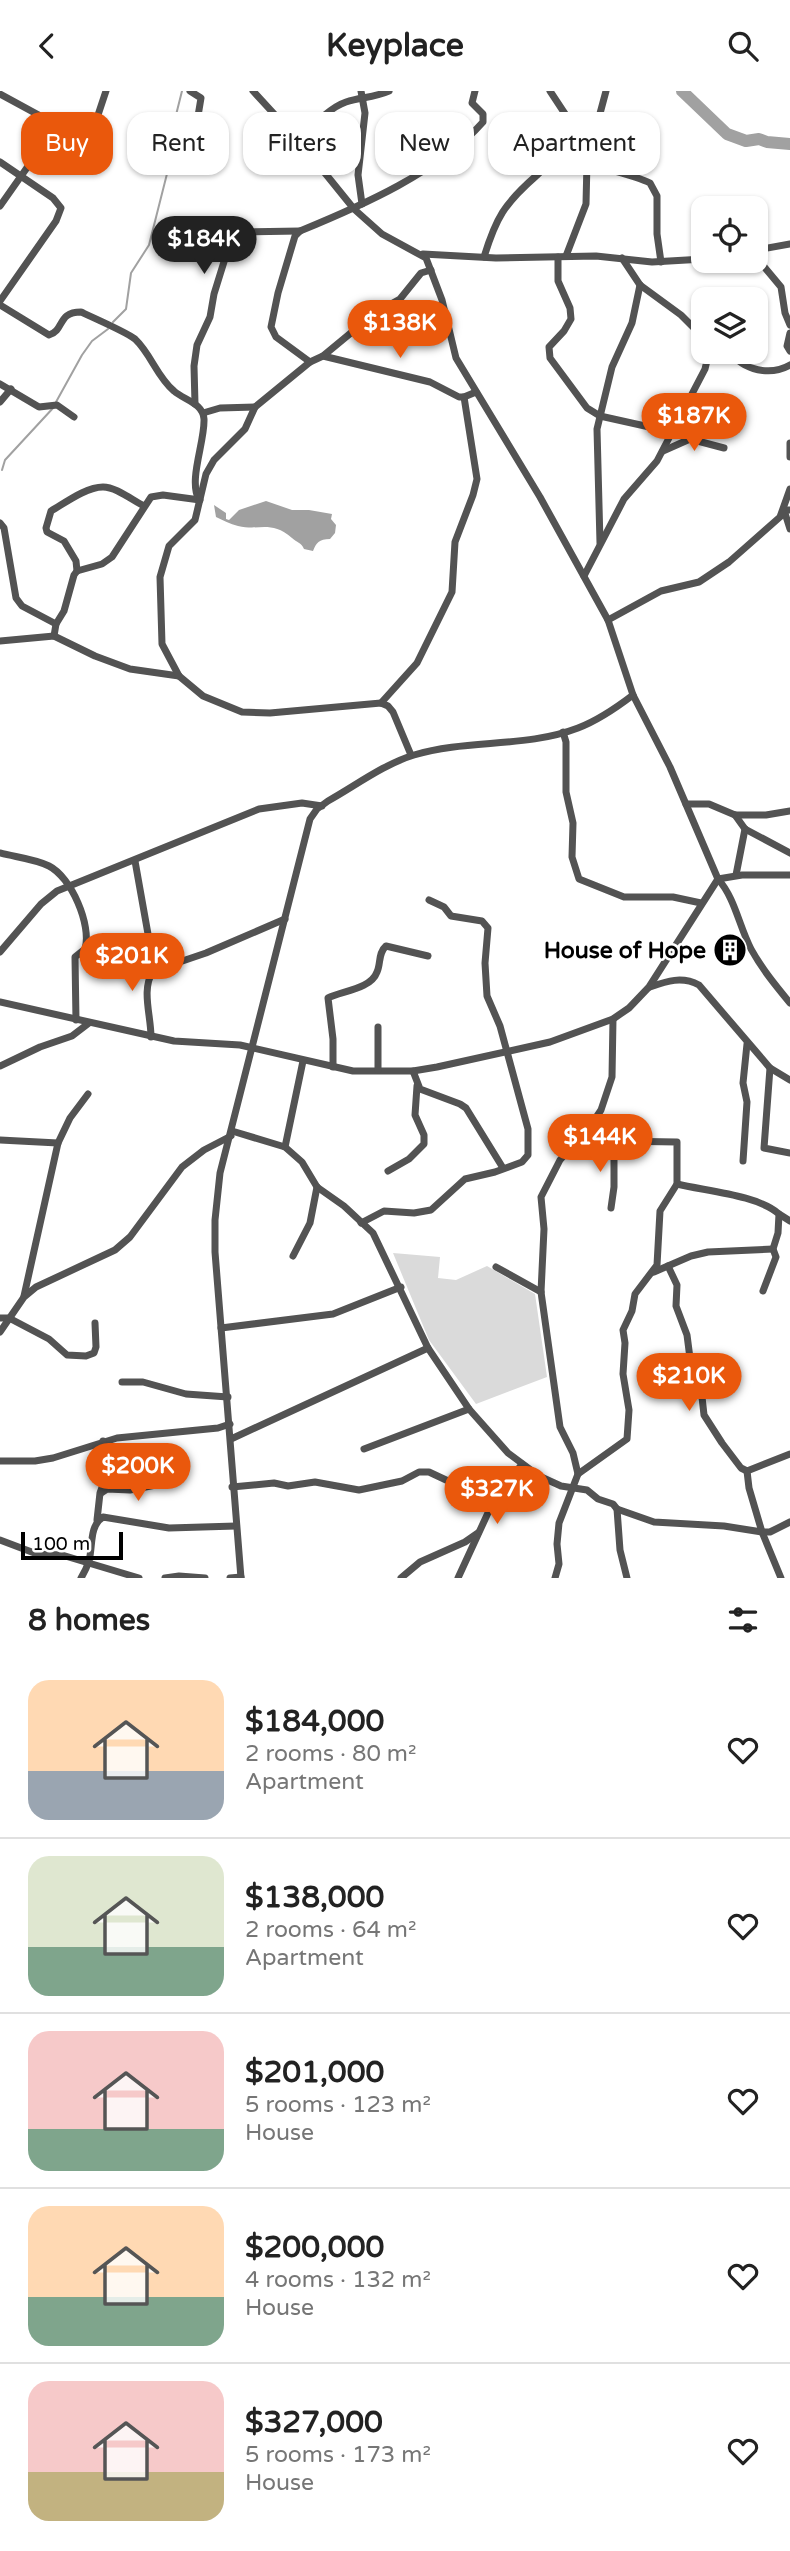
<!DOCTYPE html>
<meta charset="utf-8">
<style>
:root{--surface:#fff;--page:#f2f2f2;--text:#222;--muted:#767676;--line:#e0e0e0;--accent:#ea580c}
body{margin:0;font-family:"Varela Round",sans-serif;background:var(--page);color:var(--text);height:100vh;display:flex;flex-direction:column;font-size:26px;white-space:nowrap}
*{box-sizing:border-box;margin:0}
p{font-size:23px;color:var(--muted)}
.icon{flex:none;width:38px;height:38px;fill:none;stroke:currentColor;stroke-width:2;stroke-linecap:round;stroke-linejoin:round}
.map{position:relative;height:1487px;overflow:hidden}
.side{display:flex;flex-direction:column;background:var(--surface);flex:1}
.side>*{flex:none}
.banner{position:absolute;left:21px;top:21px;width:749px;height:63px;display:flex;gap:14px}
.controls{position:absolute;left:691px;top:105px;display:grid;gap:14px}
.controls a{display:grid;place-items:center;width:77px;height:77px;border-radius:14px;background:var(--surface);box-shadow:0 2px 5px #0004;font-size:35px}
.scale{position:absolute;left:21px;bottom:18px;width:102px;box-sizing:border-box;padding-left:7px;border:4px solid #000;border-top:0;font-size:19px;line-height:24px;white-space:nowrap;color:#000;-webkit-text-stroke:5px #fff;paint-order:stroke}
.price{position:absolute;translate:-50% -60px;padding:0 16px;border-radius:24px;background:var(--accent);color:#fff;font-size:23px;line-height:46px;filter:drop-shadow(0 2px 4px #0008)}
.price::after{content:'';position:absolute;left:50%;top:42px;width:21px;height:16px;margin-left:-10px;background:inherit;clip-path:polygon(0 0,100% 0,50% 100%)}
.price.active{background:#222;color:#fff}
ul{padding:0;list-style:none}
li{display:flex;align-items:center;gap:21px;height:175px;padding:0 28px}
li+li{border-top:2px solid var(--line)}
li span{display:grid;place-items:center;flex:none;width:196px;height:140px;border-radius:21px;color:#555}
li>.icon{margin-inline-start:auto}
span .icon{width:84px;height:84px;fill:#fffc;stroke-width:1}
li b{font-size:30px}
h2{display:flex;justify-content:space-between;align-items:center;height:84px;padding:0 28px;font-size:30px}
.tag{padding:0 24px;border-radius:21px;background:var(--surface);box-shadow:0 2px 5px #0004;font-size:24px;line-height:63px}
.tag.active{background:var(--accent);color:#fff}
header{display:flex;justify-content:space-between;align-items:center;height:91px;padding:0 28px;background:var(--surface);font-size:32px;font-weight:700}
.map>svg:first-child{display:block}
.green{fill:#dadada}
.water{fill:#a1a1a1}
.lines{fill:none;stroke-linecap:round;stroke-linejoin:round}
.stream{stroke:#a1a1a1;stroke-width:2}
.river{stroke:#a1a1a1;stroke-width:12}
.minor{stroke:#535353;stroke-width:7}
.labels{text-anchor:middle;stroke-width:5;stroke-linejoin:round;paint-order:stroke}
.poi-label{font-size:23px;font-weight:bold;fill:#000;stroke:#fff;text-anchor:end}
</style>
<header><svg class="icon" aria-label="back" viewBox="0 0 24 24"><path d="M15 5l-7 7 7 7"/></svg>Keyplace<svg class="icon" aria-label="search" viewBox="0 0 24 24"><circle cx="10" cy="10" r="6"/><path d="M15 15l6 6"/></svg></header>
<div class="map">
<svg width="790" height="1487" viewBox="0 0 790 1487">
<rect width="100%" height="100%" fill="#fff"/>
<polygon class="green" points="393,1162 440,1166 438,1187 456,1189 487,1175 535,1203 547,1286 476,1313 429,1249"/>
<path class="water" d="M266 410 292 419H309L332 423 331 428 336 434 335 442 330 448C319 448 316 452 313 460L304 458C301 451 297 452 292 447 271 429 260 440 238 435 230 433 223 429 216 426L214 414 226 422V428L229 429 239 419Z"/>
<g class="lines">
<g class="stream">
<polyline points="113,231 126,218 131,182 149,154 172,63 170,48 182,0"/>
<polyline points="56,311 82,264 92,250 108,238"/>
<polyline points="2,379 5,369 54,316"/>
</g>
<polyline class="river" points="682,0 727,43 746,50 759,48 767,51 790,53"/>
<g class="minor">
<polyline points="190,0 201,7 198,25"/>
<path d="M253 0 299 50 354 118 382 143 426 167 442 209 456 267 540 406 608 529 633 604 670 676 718 788C735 807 739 835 751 858 762 878 776 895 790 912"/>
<polyline points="361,0 365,22 358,84 362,113"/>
<polyline points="550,0 577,41 594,44"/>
<polyline points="0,3 57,34"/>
<path d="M299 50C312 37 328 17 346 11 361 6 373 7 389 0"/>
<polyline points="557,67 566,59 577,41"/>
<polyline points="0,71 53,107 61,117 56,130 0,210"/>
<path d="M0 115 57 34C70 27 84 36 97 27L106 0"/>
<polyline points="756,159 790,153"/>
<polyline points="423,163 496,167 596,165 652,171 704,168"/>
<polyline points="566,165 586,113 587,71 606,0"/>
<path d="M484 166C496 127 504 113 536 85 542 80 549 71 556 68 564 64 641 87 650 92L657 105V143L661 171"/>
<polyline points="558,166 558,190 570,217 571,228 564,240 549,256 550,267 587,317 600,325 672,341"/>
<polyline points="756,166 781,196 785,222 790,234"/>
<polyline points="622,167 640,194 681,224 704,247"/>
<path d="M0 214 49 244C65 239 57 221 81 221 92 226 128 242 135 248 151 263 157 286 174 300 184 309 203 312 204 328 205 351 188 389 199 409"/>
<polyline points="790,242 787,255 790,260"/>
<path d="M731 261C743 280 771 285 790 274"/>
<polyline points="323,265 430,291 459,306 464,306 476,301"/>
<path d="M310 271 276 246 271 236 278 202 295 145 300 140C361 115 439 81 483 31V23L472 12 475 0"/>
<polyline points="0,293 39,316 57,314 74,326"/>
<polyline points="0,311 11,298"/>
<polyline points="195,313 194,275 197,254 210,226 214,203 232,145 239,141 300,140"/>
<polyline points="203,322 220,317 255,316"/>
<polyline points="790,352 790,366"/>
<polyline points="663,360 690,348 724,357"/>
<polyline points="790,419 784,419 790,438"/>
<polyline points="0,432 4,437 16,507 22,515 56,533"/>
<polyline points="600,452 597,338 612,276 632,232 640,194"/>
<path d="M77 480 76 470 64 450 47 441 46 437 51 420C65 412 86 396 103 396 116 396 132 409 144 415"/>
<polyline points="584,485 624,408 657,370 705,278 709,261"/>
<polyline points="608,529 661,500 699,491 729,471 780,426 790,398"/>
<polyline points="54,545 56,533 64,520 74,484 77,480 102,473 112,466 151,406 163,404 200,409"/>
<polyline points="0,550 54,545 95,565 130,578 179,585"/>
<polyline points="381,612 417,572 452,501 455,451 473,404 477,388 464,306"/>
<polyline points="563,641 566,651 566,701 573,732 572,766 579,788 624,806 673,806 701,812"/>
<polyline points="411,664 393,621 388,615 381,612 270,622 242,621 203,605 179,585 162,553 160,486 169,455 195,429 206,383 214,369 245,338 255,316 310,271 323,265 375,222 400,208 421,182 431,179"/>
<polyline points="686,713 709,713 735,724 766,724 790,720"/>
<polyline points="735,724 745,738 790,762"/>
<path d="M0 762C15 766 35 768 49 775 71 786 92 834 85 858L75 866 76 929"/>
<polyline points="135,770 153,871 158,878"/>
<polyline points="736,784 745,738"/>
<polyline points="0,861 41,813 57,800 259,718 302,712 322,715"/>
<path d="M650 896C667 890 682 885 699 894L770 977 764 1057 790 1062"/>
<polyline points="0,911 174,950 240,954 353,980 413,980 437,976 550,951 613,928 629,917 649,896 718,788 742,784 790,784"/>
<path d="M151 946C151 924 141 899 153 880L206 862 285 828"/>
<polyline points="0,975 40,956 72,945 89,932"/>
<path d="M333 976V948L328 907C342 900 371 898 377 881 381 872 378 862 386 855L428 865"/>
<polyline points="770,977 790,989"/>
<polyline points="378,979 378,936"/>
<polyline points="413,980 420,998 460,1013 466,1017 503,1077"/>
<polyline points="232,1040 285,1056 302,1071 317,1096 344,1115 373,1142 428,1257 469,1318 508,1362 539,1385 561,1395 587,1399 598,1408 613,1413 617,1418 620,1459 627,1487"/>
<polyline points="0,1049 58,1052"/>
<polyline points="285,1056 303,970"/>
<polyline points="743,1070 747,1011 743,992 747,953"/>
<polyline points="388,1080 409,1068 424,1053 424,1044 415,1024 417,995"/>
<path d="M677 1093C705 1100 758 1104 779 1123L778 1142 773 1158 776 1166 763 1200"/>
<polyline points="611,1117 614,1096 614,1050"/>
<polyline points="779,1123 790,1130"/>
<polyline points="361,1132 384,1120 414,1122 431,1119 465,1088 495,1081 522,1071 528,1064 528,1038 525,1027 500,935 487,905 485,872 488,837 482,830 451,825 444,816 429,809"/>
<polyline points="293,1165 310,1132 317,1096"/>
<polyline points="668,1175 677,1194 676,1215 687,1244 691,1275 701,1297 704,1324 722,1352 741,1377 747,1380 790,1363"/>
<polyline points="496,1176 541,1201"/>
<polyline points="654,1181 691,1165 708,1161 773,1158"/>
<polyline points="24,1205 58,1052 70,1027 88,1003"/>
<polyline points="0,1227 9,1227 49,1248 67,1264 86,1265 94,1262 96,1256 95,1232"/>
<polyline points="221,1237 333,1223 401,1196"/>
<polyline points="0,1241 24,1206 36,1196 115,1159 130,1146 182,1076 204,1059 231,1045"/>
<polyline points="122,1291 143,1291 186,1303 228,1306"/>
<polyline points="231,1348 428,1257"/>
<polyline points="364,1358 469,1318"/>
<polyline points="0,1370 35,1370 53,1367 117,1347 218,1337 230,1333"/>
<polyline points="747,1380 749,1397 762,1441 781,1487"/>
<polyline points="578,1383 627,1348 629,1319 623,1283 625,1252 623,1239 632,1220 635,1203 657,1174 660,1120 677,1093 677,1051 614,1050 589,1037"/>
<polyline points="232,1396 274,1392 288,1395 315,1391 359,1399 402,1390 419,1381 429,1381 493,1411"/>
<polyline points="101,1402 107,1398 130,1399 166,1392"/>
<polyline points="617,1418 654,1431 724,1435 762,1441 770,1441 790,1431"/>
<polyline points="97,1429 100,1402 104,1391 103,1350"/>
<polyline points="0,1449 37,1463 62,1464 139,1487"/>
<path d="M81 1487C84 1482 87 1476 89 1470 93 1455 89 1435 103 1426L169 1437 236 1435"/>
<polyline points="165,1487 179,1485 205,1487"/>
<polyline points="230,1487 241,1486"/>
<path d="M241 1487 215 1161V1129L220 1082 310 728 317 718 328 710C355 695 384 673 414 664 467 648 526 657 578 637 599 629 616 617 633 604"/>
<polyline points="401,1487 420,1471 465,1451 478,1442"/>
<polyline points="458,1487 493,1411 522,1373"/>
<polyline points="555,1487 559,1473 557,1453 559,1432 578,1383 573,1362 560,1336 541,1201 544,1138 541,1106 560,1069 589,1037 601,1019 612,986 613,928"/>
</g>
</g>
<defs>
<symbol id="building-disc" viewBox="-11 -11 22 22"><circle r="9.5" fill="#000" stroke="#fff"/><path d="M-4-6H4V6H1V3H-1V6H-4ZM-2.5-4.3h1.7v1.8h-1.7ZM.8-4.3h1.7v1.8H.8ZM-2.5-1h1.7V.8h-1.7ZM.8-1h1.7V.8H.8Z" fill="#fff"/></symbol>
</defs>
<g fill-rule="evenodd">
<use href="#building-disc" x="711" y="840" width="38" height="38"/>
</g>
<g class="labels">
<g class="poi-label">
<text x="706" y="867">House of Hope</text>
</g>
</g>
</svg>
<div class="controls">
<a><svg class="icon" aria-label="locate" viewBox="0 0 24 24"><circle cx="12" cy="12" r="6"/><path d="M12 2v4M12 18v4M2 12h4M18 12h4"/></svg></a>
<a><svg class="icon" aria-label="layers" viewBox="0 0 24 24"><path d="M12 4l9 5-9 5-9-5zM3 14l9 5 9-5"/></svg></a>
</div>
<div class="scale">100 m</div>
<b class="price active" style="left:204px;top:185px">$184K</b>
<b class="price" style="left:400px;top:269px">$138K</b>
<b class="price" style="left:694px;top:362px">$187K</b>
<b class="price" style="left:132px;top:902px">$201K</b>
<b class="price" style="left:600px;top:1083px">$144K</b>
<b class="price" style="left:689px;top:1322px">$210K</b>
<b class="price" style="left:138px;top:1412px">$200K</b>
<b class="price" style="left:497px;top:1435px">$327K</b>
<div class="banner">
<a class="tag active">Buy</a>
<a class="tag">Rent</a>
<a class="tag">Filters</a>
<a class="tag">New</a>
<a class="tag">Apartment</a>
</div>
</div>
<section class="side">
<h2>8 homes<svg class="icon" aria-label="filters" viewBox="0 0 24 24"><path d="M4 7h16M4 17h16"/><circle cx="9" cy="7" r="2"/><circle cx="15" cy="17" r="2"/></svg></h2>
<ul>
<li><span style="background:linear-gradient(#ffd9b3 65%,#9aa5b1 0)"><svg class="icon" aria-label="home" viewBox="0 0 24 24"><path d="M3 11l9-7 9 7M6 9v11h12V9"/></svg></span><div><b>$184,000</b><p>2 rooms · 80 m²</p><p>Apartment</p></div><svg class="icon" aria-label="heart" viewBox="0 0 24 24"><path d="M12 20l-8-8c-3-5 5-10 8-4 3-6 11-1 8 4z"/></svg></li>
<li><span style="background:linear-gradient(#dfe7d0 65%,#7fa58c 0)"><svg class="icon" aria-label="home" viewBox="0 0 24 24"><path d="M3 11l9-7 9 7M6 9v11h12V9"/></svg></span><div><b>$138,000</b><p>2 rooms · 64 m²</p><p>Apartment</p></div><svg class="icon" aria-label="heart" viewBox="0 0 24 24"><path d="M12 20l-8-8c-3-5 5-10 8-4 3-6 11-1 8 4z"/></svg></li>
<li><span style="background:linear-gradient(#f6c9c9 70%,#7fa58c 0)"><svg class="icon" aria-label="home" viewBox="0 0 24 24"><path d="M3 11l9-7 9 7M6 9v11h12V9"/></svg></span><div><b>$201,000</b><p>5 rooms · 123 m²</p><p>House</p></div><svg class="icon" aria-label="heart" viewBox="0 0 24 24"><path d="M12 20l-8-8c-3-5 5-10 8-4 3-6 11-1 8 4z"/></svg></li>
<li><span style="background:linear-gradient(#ffd9b3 65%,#7fa58c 0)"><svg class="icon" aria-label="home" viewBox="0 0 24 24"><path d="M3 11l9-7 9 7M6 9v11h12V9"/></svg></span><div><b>$200,000</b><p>4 rooms · 132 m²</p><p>House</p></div><svg class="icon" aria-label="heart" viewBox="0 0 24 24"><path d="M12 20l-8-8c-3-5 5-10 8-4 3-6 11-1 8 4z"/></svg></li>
<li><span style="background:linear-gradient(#f6c9c9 65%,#c2b280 0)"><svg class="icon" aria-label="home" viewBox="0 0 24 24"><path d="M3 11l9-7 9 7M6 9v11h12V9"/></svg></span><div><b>$327,000</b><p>5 rooms · 173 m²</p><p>House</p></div><svg class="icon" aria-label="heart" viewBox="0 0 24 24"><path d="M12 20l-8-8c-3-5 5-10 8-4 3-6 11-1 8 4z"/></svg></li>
</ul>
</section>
